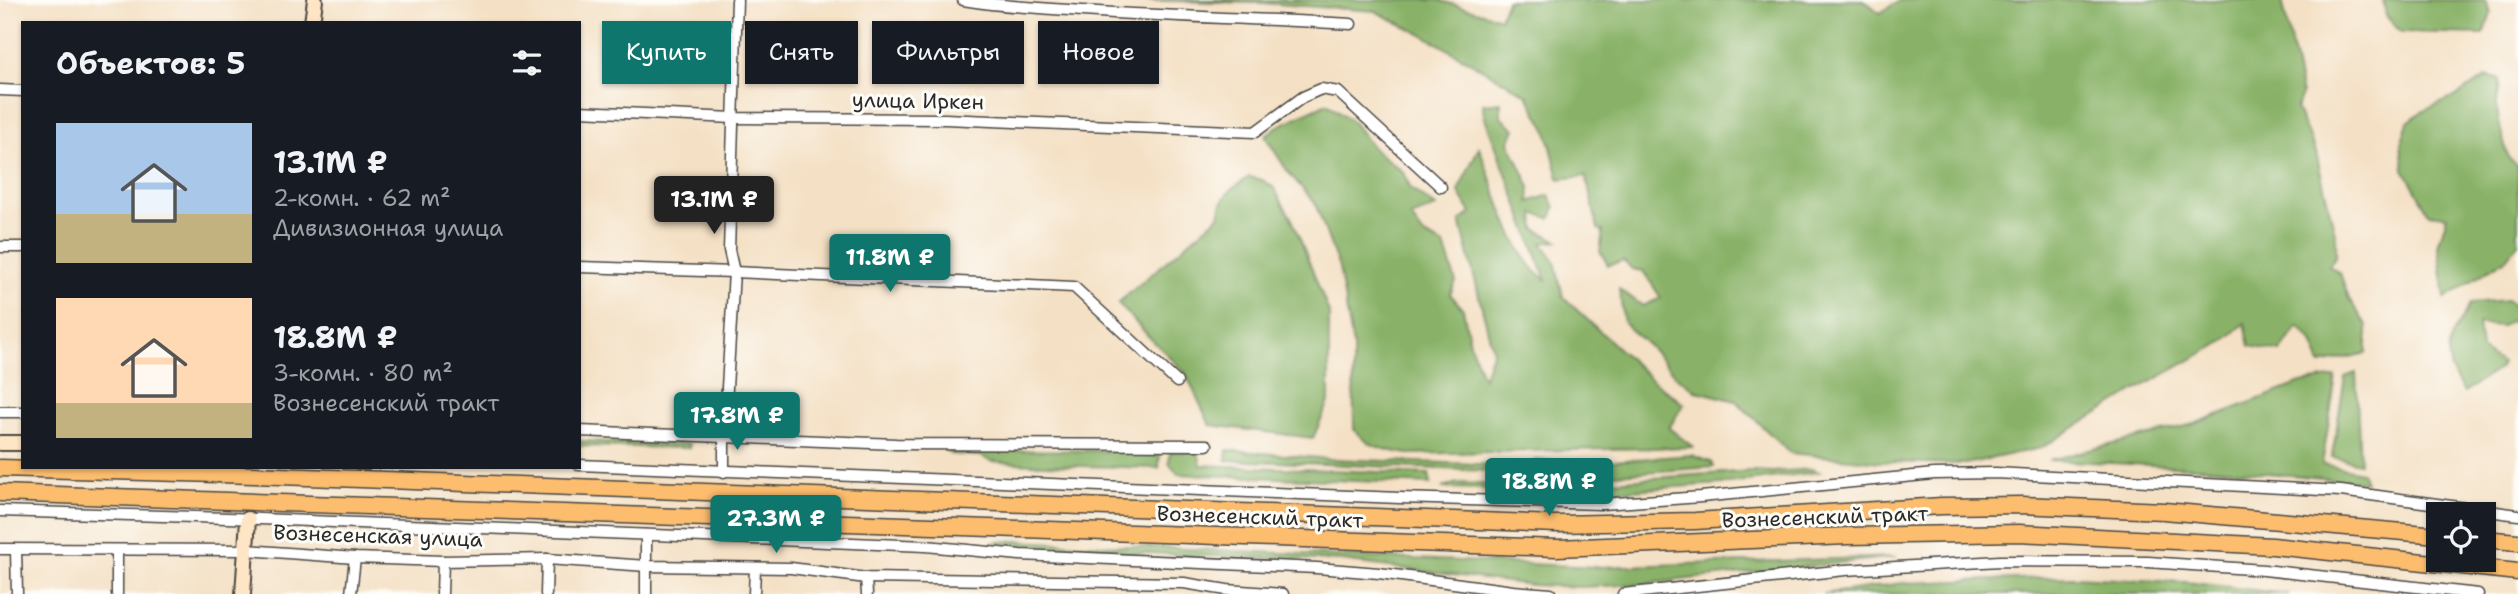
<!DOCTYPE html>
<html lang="ru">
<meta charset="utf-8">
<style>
:root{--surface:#171b24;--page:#20242c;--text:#f1f3f6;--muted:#9ea1a6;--accent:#0f766e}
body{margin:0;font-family:"Shantell Sans",sans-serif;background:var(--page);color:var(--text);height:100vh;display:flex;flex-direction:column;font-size:26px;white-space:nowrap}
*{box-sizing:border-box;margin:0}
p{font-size:23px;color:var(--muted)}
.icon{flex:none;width:38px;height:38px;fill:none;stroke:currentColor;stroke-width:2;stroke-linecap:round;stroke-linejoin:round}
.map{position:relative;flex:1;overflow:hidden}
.details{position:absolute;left:21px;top:21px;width:560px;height:448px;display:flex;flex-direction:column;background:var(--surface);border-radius:0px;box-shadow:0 2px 5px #0004}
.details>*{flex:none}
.guide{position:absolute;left:602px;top:21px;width:665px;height:63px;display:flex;gap:14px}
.fabs{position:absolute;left:2426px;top:502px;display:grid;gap:14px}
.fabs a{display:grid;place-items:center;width:70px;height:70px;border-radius:0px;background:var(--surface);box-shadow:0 2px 5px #0004;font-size:35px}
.price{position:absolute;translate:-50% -60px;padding:0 16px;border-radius:7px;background:var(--accent);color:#fff;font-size:23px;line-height:46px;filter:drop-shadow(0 2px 4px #0008)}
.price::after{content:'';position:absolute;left:50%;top:42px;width:21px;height:16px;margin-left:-10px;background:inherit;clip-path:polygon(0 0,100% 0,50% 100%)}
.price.current{background:#222;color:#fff}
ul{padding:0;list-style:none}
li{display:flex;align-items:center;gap:21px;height:175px;padding:0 35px}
li span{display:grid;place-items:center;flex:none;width:196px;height:140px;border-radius:0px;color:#555}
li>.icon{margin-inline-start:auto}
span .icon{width:84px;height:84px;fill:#fffc;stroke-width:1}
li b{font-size:30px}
h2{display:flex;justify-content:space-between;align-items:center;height:84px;padding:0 35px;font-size:30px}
.tag{padding:0 24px;border-radius:0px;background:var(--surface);box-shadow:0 2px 5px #0004;font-size:24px;line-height:63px}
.tag.current{background:var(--accent);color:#fff}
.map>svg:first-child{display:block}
.forest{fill:#89b268;stroke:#5a6e4a;stroke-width:2}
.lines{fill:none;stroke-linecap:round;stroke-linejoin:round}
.street-casing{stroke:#494642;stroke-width:13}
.secondary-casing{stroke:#494642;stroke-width:18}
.primary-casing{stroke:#494642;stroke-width:19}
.street{stroke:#fff;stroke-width:10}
.secondary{stroke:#fee5c5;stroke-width:14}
.primary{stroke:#fcbd6e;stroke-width:16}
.labels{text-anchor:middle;stroke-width:6;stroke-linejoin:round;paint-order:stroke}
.street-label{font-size:21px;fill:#2b2b2b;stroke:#fdfcf7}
</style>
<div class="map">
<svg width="2518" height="594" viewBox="0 0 2518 594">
<rect width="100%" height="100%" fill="#fdfcf7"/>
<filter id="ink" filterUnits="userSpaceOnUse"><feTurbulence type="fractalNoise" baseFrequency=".0143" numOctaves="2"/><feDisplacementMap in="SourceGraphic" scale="14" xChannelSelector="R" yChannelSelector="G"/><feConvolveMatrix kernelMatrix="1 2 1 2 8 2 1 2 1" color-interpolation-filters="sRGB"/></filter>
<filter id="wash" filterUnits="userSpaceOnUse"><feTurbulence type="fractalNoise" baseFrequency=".00686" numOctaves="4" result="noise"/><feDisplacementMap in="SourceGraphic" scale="28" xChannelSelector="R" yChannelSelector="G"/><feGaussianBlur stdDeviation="1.57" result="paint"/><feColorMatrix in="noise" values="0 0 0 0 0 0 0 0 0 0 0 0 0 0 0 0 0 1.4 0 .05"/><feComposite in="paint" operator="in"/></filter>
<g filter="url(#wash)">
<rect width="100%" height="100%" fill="#f4e0c4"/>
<g class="forest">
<polygon points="1130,0 1438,0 1500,18 1507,0 1864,0 1880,13 1900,0 2282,0 2302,95 2296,109 2315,149 2336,237 2336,255 2329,266 2340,273 2349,299 2367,326 2367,353 2321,364 2311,340 2298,326 2280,352 2250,346 2245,323 2223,342 2136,390 2041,448 1965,464 1882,462 1790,453 1736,401 1697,391 1677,377 1651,348 1624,323 1619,289 1643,306 1661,298 1643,271 1632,269 1623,261 1608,265 1600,251 1603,231 1598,229 1586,176 1559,179 1547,131 1527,95 1423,35 1375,11 1263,3"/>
<polygon points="2383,0 2485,0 2491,13 2484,34 2401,32 2386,16"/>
<path d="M2486 77 2499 79C2501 93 2496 96 2497 107 2498 124 2504 142 2509 159L2518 166V244L2506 259 2445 298 2438 246 2447 216 2429 214 2404 169 2401 144 2408 122 2421 112 2456 96Z"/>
<path d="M1501 102V117L1515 129 1509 142 1530 187 1529 202 1549 195 1555 207 1551 218 1534 214 1535 229 1558 241 1542 243 1555 261 1563 297 1652 380 1684 404 1669 428 1693 447 1408 454C1387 450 1367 448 1354 429L1353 346 1339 268 1315 203 1288 172 1265 136 1278 126 1327 103 1352 121 1374 149 1403 172 1411 189 1436 207 1411 217 1424 235 1444 245 1456 282 1450 294 1463 309 1470 344 1483 378 1493 351 1460 221 1471 213 1458 191 1479 147C1494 185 1513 259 1546 280L1484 115 1483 104Z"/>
<path d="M1249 177 1262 180 1273 187 1293 221 1329 313V402L1313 438 1210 425 1185 372 1151 339 1118 303 1219 216C1222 193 1231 190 1249 177Z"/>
<path d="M2507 300 2518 307V315L2502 326 2478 324 2481 349 2502 363 2499 369 2464 392C2436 355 2450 338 2471 303Z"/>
<polygon points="2356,373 2360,463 2332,457 2345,377"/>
<polygon points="2336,377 2322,464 2362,472 2366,482 2212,468 2049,460 2194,424 2301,383"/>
<polygon points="579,441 690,444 689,448 579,446"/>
<polygon points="946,450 1160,451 1159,468 1044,465 990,461 981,456 950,454"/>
<polygon points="1227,450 1330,459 1531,466 1536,460 1587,462 1586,475 1226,460"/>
<polygon points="1170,452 1198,452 1201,465 1429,474 1431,484 1178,474 1169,463"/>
<polygon points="1691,455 1711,462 1713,467 1602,475 1600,462"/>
<polygon points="1812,469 1819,472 1721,484 1600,492 1598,482 1751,471 1773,472"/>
<polygon points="1548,482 1587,483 1588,491 1442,488 1457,483 1502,485"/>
<polygon points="1012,541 1596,567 1896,557 1642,584 1582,587 1531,585 1342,561 1021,548 993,542"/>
<polygon points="2072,577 2186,582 2288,594 1823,594 1903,583"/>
</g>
</g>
<g filter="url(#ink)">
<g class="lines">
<defs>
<g id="street">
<path d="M963 0C999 6 1033 8 1069 10 1163 17 1257 18 1351 24"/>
<polyline points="0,90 23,91"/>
<polyline points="579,111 734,118 945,119 1255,132 1303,97 1321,89 1338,92 1441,187"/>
<polyline points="0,247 23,247"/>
<polyline points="579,267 734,272 1074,287 1177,382"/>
<polyline points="0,412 23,412"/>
<polyline points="579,431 896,444 1207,445"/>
<polyline points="579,465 1400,498 1602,504 1701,497 1934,474 1996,473 2341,491 2518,515"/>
<polyline points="724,472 724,437 734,272 729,250 737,0"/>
<polyline points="0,511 260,519 926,546 1020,555 1317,568 1379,573 1513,591 1551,594"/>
<polyline points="0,549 247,550 355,558 443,561 547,559 647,566 791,568 866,578 1184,583 1227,590 1283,594"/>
<polyline points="16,550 17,594"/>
<polyline points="866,578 867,594"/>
<polyline points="117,594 117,551"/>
<polyline points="351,594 355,558"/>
<polyline points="442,594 443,561"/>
<polyline points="546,594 547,559"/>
<polyline points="646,594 646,535"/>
<polyline points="754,594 755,568"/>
<polyline points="1623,594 1845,570 2000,561 2148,562 2264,570 2478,594"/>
</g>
<g id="secondary">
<polyline points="312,23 315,0"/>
<polyline points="0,443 23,443"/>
<polyline points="243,594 248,519"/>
</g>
<g id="primary">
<polyline points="0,468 254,475 1558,524 1695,521 1942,506 2021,505 2164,511 2438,535"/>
<polyline points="0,493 1557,548 1848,536 2019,533 2273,546 2518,572"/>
<polyline points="2483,539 2518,542"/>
</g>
</defs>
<use href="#street" class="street-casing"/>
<use href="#secondary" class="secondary-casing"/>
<use href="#primary" class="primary-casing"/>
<use href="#street" class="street"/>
<use href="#secondary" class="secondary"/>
<use href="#primary" class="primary"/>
</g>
</g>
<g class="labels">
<g class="street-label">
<text transform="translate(918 101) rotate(1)" y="7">улица Иркен</text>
<text transform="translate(1260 517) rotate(2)" y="7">Вознесенский тракт</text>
<text transform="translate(1825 517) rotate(-2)" y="7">Вознесенский тракт</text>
<text transform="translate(378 536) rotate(2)" y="7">Вознесенская улица</text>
</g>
</g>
</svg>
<div class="fabs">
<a><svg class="icon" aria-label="locate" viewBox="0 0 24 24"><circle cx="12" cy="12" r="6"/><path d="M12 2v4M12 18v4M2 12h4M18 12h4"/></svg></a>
</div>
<b class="price current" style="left:714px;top:236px">13.1M ₽</b>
<b class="price" style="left:890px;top:294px">11.8M ₽</b>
<b class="price" style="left:737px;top:452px">17.8M ₽</b>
<b class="price" style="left:1549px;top:518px">18.8M ₽</b>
<b class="price" style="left:776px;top:555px">27.3M ₽</b>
<div class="guide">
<a class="tag current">Купить</a>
<a class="tag">Снять</a>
<a class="tag">Фильтры</a>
<a class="tag">Новое</a>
</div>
<section class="details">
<h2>Объектов: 5<svg class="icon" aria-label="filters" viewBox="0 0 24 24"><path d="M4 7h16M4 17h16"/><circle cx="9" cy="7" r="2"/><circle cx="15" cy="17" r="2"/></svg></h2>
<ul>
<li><span style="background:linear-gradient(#a9c7e8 65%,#c2b280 0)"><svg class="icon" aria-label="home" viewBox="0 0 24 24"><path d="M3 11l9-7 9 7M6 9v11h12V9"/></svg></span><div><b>13.1M ₽</b><p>2-комн. · 62 m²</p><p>Дивизионная улица</p></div></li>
<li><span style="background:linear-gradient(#ffd9b3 75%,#c2b280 0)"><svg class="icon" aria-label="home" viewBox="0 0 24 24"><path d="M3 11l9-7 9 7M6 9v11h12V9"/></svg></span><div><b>18.8M ₽</b><p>3-комн. · 80 m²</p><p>Вознесенский тракт</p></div></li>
</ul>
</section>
</div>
